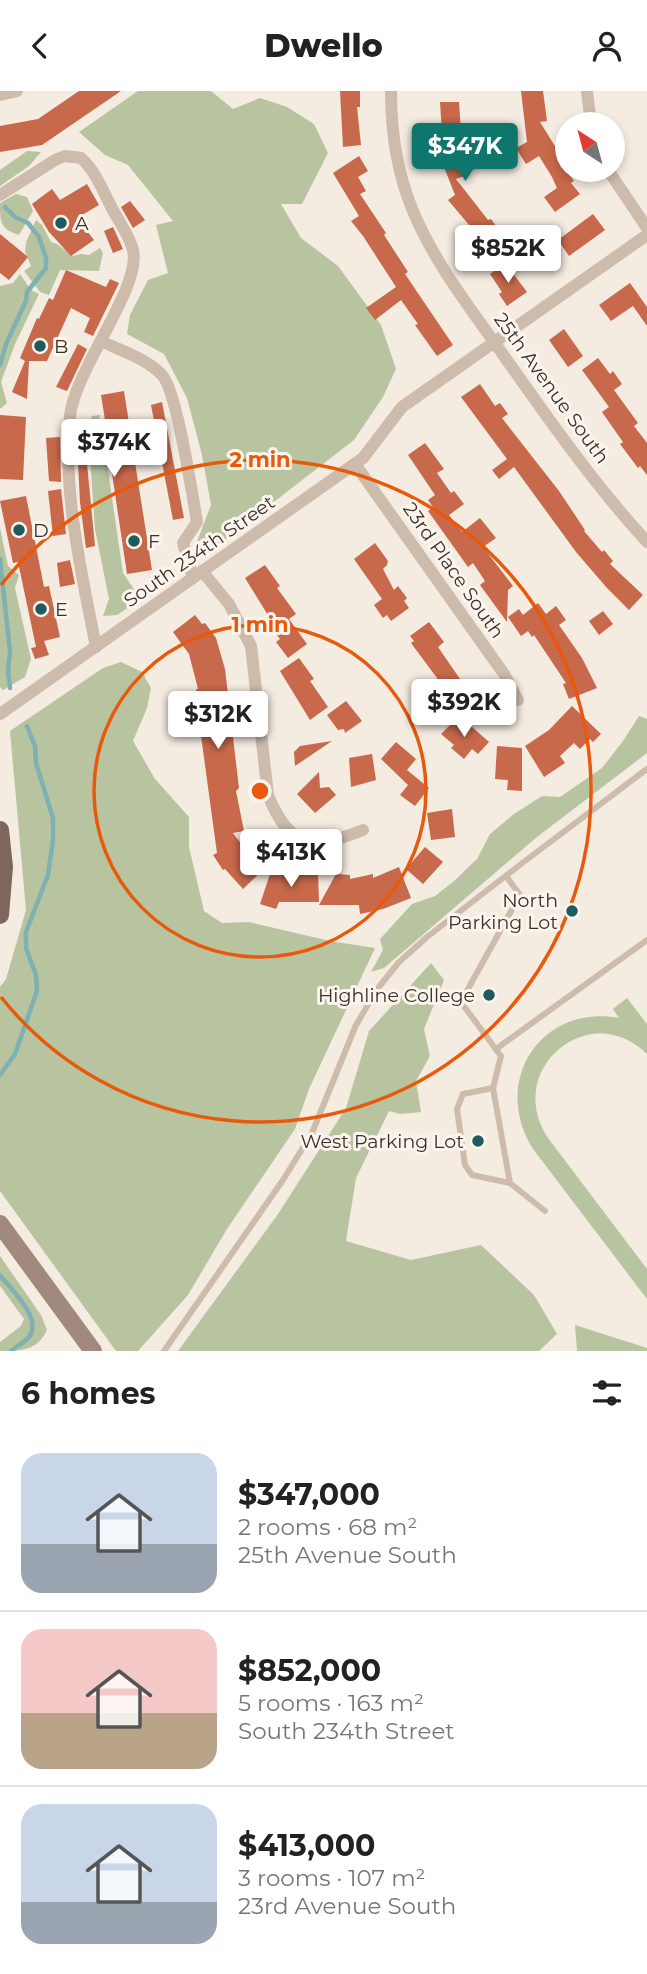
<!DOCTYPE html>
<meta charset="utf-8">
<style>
:root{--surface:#fff;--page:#f6f6f6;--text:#222;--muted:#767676;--line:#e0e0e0;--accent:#0f766e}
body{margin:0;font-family:Montserrat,sans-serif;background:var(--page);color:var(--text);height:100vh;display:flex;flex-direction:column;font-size:26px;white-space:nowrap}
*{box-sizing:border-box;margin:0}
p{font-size:23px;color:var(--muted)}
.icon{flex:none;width:38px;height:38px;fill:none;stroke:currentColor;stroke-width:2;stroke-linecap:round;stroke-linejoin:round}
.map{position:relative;height:1260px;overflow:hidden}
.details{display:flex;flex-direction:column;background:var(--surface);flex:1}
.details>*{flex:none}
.needle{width:46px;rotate:324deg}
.fabs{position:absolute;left:555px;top:21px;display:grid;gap:14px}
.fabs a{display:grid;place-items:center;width:70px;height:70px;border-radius:50%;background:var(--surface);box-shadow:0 4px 10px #0003;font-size:35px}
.price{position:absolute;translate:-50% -60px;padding:0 16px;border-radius:7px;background:#fff;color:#222;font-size:23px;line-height:46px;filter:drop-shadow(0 2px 4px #0008)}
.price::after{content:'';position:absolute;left:50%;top:42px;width:21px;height:16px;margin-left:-10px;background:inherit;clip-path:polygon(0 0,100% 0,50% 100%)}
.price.selected{background:var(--accent);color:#fff}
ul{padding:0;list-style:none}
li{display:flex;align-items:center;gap:21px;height:175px;padding:0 21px}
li+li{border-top:2px solid var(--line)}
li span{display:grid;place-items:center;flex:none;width:196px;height:140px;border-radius:21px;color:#555}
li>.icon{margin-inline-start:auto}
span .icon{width:84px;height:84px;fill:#fffc;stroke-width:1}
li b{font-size:30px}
h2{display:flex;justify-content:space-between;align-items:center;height:84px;padding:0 21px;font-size:30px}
header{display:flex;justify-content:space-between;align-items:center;height:91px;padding:0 21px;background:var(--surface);font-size:32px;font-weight:800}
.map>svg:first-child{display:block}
.green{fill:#b8c4a0}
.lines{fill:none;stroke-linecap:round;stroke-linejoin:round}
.stream{stroke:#7fb0b2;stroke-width:4.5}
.building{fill:#c8694b}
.lane{stroke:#cdbbac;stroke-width:6}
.street{stroke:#cdbbac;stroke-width:12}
.secondary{stroke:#a18a7d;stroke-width:18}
.primary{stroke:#7d675c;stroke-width:18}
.ring{fill:none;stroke:#e8590c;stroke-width:3.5}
.poi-dot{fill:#1f5a5e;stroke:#fbf5ee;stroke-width:2.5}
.labels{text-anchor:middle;stroke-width:6;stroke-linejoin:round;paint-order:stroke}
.poi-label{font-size:19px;fill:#3b302b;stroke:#fbf5ee;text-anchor:start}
.street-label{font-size:19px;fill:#3b302b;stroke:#fbf5ee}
.centre{fill:#e8590c;stroke:#fbf5ee;stroke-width:3.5}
.ring-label{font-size:21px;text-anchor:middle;font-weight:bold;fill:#e8590c;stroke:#fbf5ee;stroke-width:6;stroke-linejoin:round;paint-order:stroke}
</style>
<header><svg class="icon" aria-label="back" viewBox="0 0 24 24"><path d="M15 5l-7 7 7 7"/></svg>Dwello<svg class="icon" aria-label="person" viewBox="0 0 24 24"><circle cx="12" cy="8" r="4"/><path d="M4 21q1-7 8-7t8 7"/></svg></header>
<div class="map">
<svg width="647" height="1260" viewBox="0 0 647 1260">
<rect width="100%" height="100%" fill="#f4ebe1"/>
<g class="green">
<polygon points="138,0 211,0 233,18 260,7 287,16 314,33 328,62 302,113 281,113 301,147 338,175 381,234 396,278 383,306 354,349 213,458 196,453 211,414 202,364 187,307 164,263 127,243 130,224 148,189 168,182 156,134 173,130 128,74 105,64 79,41"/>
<polygon points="27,60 41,61 29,75 0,95 0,79"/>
<path d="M16 103 27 106 33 120 19 144C0 138 0 131 0 112Z"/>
<polygon points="36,129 42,134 51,151 57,153 73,165 81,163 89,164 100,157 103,162 99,180 60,179 49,204 40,201 24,180 31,175 25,161 26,151"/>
<polygon points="20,183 31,199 39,203 15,253 1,291 7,312 0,318 0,195 13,192"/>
<path d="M100 324C96 340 95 361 107 373L123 482 136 501 138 510 117 524 103 525 109 508 95 438 88 338 92 325Z"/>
<polygon points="0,437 8,475 19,484 15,497 31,568 25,586 3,599 0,596"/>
<polygon points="121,571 142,581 151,597 147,617 133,650 155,688 189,726 189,756 204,820 222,832 249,831 330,850 375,857 309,998 295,1038 227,1138 188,1204 138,1260 116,1260 0,1100 0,896 6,888 26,819 10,640 103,577"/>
<polygon points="639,625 647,628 647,662 537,746 384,877 371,881 383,859 380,848 412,813 435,805 454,790 477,768 490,743 514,723 542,705 560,706 602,677 623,650"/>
<polygon points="431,872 444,889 424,938 430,965 416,990 421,1021 400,1023 389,1020 356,1087 346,1150 411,1169 481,1154 534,1204 557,1243 539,1260 178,1260 278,1123 346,1017 369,940"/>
<path d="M627 907 647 933V963C589 906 503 979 548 1047L647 1178V1208L533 1058C491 991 540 913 619 927L613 918Z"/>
<path d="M0 1165 41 1224 47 1239C37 1260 21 1260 0 1260V1251L21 1235 24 1228 0 1195Z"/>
<polygon points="575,1234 647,1257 647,1260 577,1260"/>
</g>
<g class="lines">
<g class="stream">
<polyline points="0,274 6,253 26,210 27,201 46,177 46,167 39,146 28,132 15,126 5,116"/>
<polyline points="0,468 10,561 8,580 10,597"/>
<polyline points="0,984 15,963 37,900 36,884 26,857 26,841 48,784 53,749 53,727 36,672 35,655 27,635"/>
<path d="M0 1184C11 1199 43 1227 29 1246 25 1251 16 1256 11 1260"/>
</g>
</g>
<g class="building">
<polygon points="79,0 121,0 42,54 0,61 0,35 38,28"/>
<polygon points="340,0 360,0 360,16 357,16 361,54 343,56"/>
<polygon points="521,0 543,0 547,30 540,31 563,68 559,70 574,90 571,92 580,103 555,121 544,106 557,97 552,86 539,65 526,73 516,57 527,51"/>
<polygon points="440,11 459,11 461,41 450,42 467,84 456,88 488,129 491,128 511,156 496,166 448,109 455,104 444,76 440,78 433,63 443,59"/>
<polygon points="359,65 368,80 358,86 366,100 360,103 386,142 384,144 408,181 405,183 453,254 437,265 415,234 418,233 401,209 375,229 366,217 396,196 363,145 351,130 359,125 333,82"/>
<polygon points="87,93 99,114 77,127 94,149 71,165 49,141 32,113 52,98 60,109"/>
<polygon points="130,110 145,129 133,137 121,116"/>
<polygon points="593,123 605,139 569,165 558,149"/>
<polygon points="113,136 123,158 113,162 104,140"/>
<polygon points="0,143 28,166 9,189 0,182"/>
<polygon points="505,172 527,201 507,215 499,203 502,201 490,183"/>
<polygon points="66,179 106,196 110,188 119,192 93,245 84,241 90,227 71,217 47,270 29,270 27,308 12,301 25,270 20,267 37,227 39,228 49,207 53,209"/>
<polygon points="630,192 647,216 647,235 633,215 611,230 599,214"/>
<polygon points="564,238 583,265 568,276 549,249"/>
<polygon points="78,253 87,258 67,300 56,296"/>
<polygon points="598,267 610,283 613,280 622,293 614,299 638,332 634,335 647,352 647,384 640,375 638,377 620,353 623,351 602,321 609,316 582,279"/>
<polygon points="480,293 495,315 500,312 508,323 502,327 559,400 585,439 584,440 602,461 604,459 613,470 610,473 643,504 629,519 607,497 576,461 514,376 499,388 492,379 507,368 461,306"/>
<polygon points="124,300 129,332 124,332 130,366 134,365 152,479 127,483 110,369 87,373 95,455 86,457 80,411 77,353 78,330 105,329 101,304"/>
<polygon points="162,311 184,427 173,429 151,314"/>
<polygon points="0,324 26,326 23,389 0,388"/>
<polygon points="60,346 61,391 49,390 46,347"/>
<polygon points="425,352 444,378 437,382 451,402 454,400 464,413 449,424 462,441 480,427 496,447 483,456 513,495 508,499 507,531 480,494 485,490 473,472 468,476 428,420 433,416 428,409 435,404 408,364"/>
<polygon points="61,398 66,443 53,445 48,400"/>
<polygon points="26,405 44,496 49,495 60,546 44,550 49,564 35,568 31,557 36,556 18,471 13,472 0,410"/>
<polygon points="375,452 388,470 387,474 383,478 394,499 398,495 407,507 404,510 409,517 391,530 387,524 383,527 374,514 382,508 354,468"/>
<polygon points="70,469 75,493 60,496 57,472"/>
<polygon points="265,474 280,495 277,497 296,523 289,528 307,553 288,567 276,551 280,548 277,544 279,542 245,487"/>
<polygon points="538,512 546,523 556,515 566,529 559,534 582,567 597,597 569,608 563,593 566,592 534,544 532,546 528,540 521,545 508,526 519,518 523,524"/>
<polygon points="603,520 613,533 599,544 589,530"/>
<polygon points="195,524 202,533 205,532 216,547 225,578 228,603 204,626 230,621 239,697 236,700 244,740 233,742 253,769 255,768 264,778 243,798 225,778 223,779 213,764 217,762 199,630 201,629 196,598 198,598 189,563 173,541"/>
<polygon points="429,531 444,551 438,556 471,604 457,614 411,552 414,550 410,545"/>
<polygon points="299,567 314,588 310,590 328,616 310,629 280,580"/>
<polygon points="346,610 362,630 345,642 344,638 338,639 327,624"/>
<polygon points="572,615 601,643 593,651 590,648 580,658 574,652 560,665 565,672 544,686 525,655 549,639"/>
<polygon points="455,629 467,640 471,635 489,651 478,663 472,658 464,668 451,657 454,654 441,643"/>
<polygon points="332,650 295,675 294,661 300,655"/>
<polygon points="396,651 416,668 407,679 429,697 415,715 400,704 408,694 381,668"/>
<polygon points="497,655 522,657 522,700 507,699 508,689 495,688"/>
<polygon points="372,663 376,689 351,696 349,667"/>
<polygon points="319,681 320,697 329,696 336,704 315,722 297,703"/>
<polygon points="452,718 455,746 431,749 427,722"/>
<polygon points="425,756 443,771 423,793 406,778"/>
<polygon points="399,776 411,807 383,818 360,823 359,814 319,814 336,783 350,784 350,788 373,783 373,787"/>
<polygon points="271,780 281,783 304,784 304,781 318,781 319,811 279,811 276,818 260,813"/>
</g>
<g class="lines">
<g class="lane">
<polyline points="506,785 520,804 463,907 463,914 501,965 493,997 510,1092 545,1120"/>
<polyline points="496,958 647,849"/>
<polyline points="493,997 463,1003 457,1018 465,1074 472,1084 510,1092"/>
<polyline points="164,1260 283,1089 312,1042 356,934 378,897 399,871 427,846 521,773 647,678"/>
</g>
<g class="street">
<path d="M391 0C391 41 397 82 413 120 435 173 471 218 504 265 549 329 594 393 647 451"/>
<polyline points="587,0 591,33"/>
<polyline points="0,4 17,0"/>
<polyline points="608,79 647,137"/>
<path d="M0 104 55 69 65 65 81 67C96 80 104 103 114 121 120 132 130 146 133 159 142 196 75 278 70 325 62 399 82 484 96 556"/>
<path d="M101 250C121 260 146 267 162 284 177 300 192 403 197 431L183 452 193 487"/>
<polyline points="355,373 504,583 518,609"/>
<path d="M202 480 229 513 251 555 268 704C289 757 313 759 363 739"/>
<polyline points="0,623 363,367 402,316 647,144"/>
</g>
<polyline class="secondary" points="0,1133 93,1260"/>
<polyline class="primary" points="0,739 4,776 0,824"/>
</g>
<g class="ring">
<circle cx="260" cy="700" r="166"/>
<path d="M1 494A331 331 0 1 1 1 906"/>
</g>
<g class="poi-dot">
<circle cx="61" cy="132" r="7"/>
<circle cx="40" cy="255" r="7"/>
<circle cx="19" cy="439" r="7"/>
<circle cx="134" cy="450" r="7"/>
<circle cx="41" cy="518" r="7"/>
<circle cx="572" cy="820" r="7"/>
<circle cx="489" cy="904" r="7"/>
<circle cx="478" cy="1050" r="7"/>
</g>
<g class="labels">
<g class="poi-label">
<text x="75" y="139">A</text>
<text x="54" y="262">B</text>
<text x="33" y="446">D</text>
<text x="148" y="457">F</text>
<text x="55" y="525">E</text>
<text x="558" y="816" text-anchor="end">North<tspan x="558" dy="22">Parking Lot</tspan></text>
<text x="475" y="911" text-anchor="end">Highline College</text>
<text x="464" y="1057" text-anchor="end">West Parking Lot</text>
</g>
<g class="street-label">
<text transform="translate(552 297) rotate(54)" y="7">25th Avenue South</text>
<text transform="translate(199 460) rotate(-35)" y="7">South 234th Street</text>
<text transform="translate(454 479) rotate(55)" y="7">23rd Place South</text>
</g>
</g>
<circle cx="260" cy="700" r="10" class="centre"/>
<g class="ring-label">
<text x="260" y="376">2 min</text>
<text x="260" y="541">1 min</text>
</g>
</svg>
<div class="fabs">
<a><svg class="needle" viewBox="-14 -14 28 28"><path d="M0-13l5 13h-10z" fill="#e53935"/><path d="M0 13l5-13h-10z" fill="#767676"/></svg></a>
</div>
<b class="price selected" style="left:465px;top:92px">$347K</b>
<b class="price" style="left:508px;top:194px">$852K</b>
<b class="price" style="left:114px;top:388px">$374K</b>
<b class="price" style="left:464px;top:648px">$392K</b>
<b class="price" style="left:218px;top:660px">$312K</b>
<b class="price" style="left:291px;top:798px">$413K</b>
</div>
<section class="details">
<h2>6 homes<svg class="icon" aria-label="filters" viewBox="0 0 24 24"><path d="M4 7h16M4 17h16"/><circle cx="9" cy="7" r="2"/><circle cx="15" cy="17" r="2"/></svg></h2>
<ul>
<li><span style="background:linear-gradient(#c9d6e8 65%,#9aa5b1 0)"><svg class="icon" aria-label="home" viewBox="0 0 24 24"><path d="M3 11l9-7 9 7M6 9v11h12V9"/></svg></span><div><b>$347,000</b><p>2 rooms · 68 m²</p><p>25th Avenue South</p></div></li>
<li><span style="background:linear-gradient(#f6c9c9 60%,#b9a48a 0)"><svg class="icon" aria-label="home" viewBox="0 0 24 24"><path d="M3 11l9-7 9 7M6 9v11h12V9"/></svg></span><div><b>$852,000</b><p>5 rooms · 163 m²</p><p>South 234th Street</p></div></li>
<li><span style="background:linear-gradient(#c9d6e8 70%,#9aa5b1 0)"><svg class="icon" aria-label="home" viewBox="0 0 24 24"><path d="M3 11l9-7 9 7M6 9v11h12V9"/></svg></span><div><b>$413,000</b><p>3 rooms · 107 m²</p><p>23rd Avenue South</p></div></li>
</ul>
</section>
